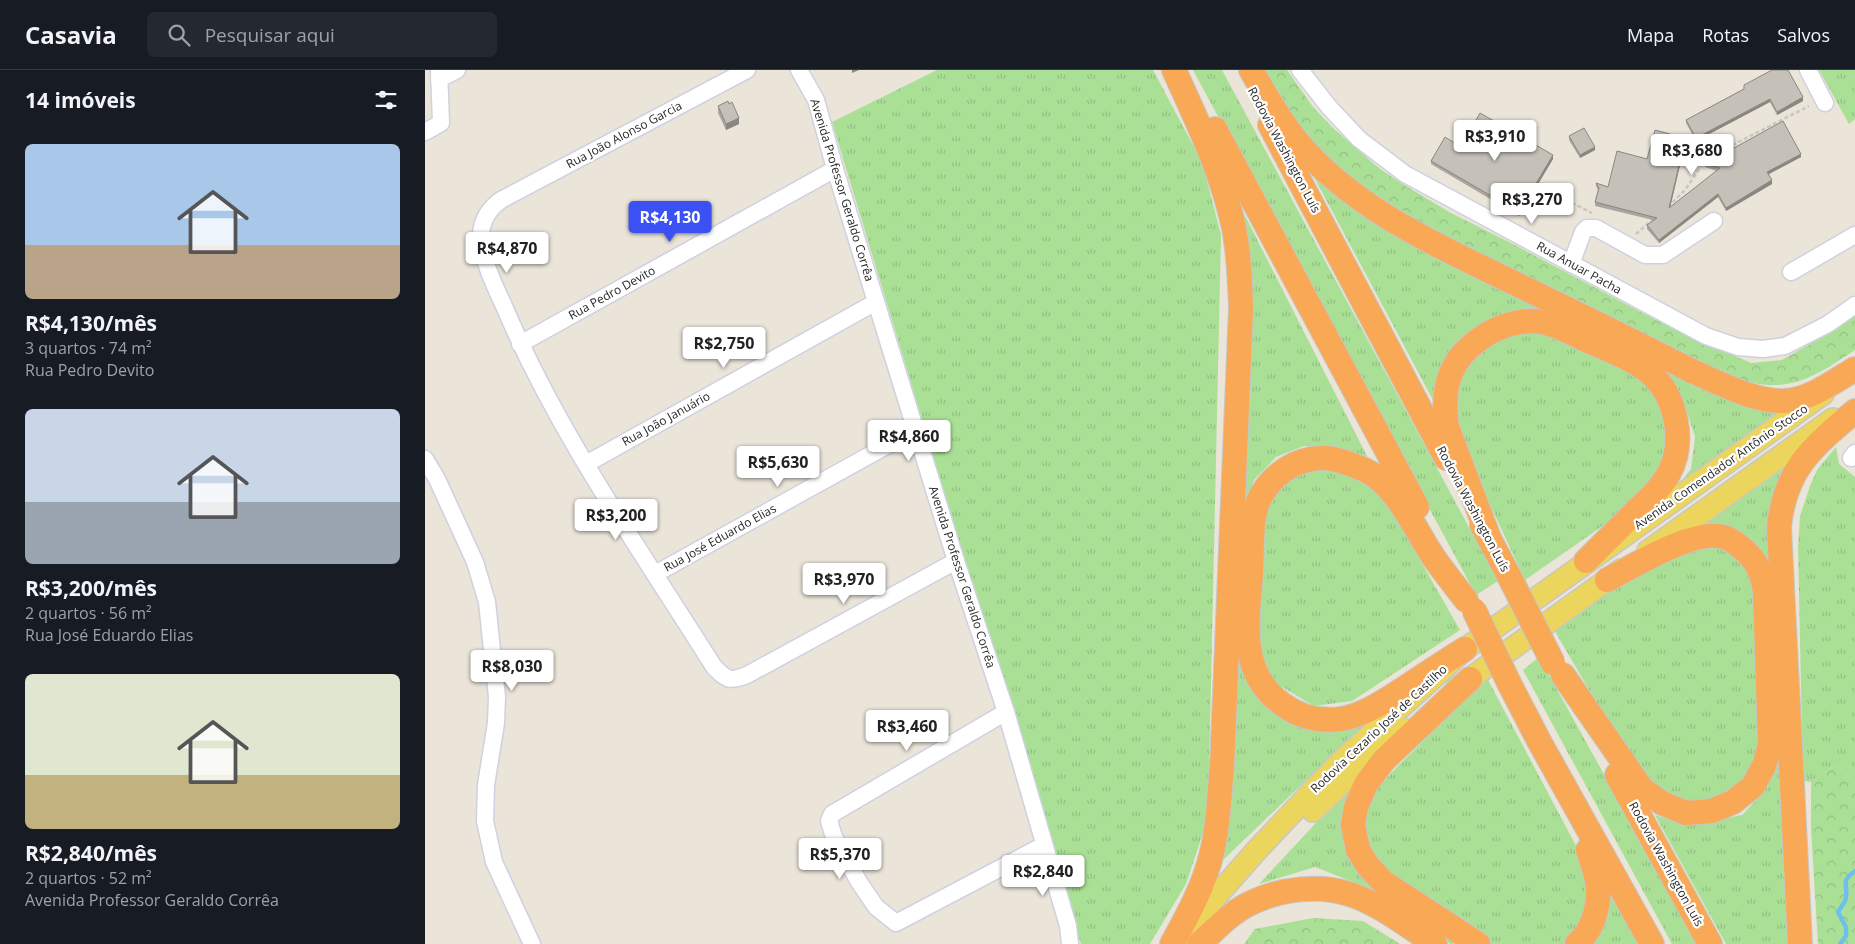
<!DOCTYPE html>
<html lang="pt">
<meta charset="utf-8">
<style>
:root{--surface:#171b24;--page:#242831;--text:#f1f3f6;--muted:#9ea1a6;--line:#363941;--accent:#3c51f4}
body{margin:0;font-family:"Open Sans",sans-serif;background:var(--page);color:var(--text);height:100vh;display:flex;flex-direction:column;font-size:19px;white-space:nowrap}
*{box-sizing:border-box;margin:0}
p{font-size:16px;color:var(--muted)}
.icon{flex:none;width:28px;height:28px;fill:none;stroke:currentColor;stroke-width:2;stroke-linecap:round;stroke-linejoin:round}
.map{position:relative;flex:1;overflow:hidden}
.sheet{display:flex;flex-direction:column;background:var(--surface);width:425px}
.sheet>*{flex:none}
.price{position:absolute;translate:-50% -42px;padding:0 11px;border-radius:5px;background:#fff;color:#222;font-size:16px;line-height:32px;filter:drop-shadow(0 1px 2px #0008)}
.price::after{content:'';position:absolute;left:50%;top:30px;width:15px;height:11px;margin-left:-8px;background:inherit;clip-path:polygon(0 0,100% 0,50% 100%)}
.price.current{background:var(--accent);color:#fff}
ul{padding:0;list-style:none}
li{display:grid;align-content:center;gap:10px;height:265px;padding:0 25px}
li span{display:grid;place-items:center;height:155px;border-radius:8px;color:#555}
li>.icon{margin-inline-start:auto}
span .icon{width:90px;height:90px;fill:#fffc;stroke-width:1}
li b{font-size:21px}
h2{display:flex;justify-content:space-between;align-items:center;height:60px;padding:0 25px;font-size:21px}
header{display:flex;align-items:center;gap:30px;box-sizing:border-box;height:70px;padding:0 25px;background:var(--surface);border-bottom:1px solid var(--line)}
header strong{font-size:24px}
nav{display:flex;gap:28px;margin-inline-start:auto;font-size:18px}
.search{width:350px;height:45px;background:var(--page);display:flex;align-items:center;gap:12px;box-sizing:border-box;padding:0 18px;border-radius:8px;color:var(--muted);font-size:19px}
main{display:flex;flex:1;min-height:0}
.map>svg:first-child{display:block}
.grass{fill:url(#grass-tufts)}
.forest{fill:url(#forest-crowns)}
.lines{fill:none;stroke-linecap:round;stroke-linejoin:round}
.stream{stroke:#6ec0ea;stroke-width:4.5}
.minor-casing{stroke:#cfd1e0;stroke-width:19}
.major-casing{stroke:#c7c7c7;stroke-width:24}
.highway-casing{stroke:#c7c7c7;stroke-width:26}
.path{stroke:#c7c7c7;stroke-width:2.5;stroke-dasharray:4 2.5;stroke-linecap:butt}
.minor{stroke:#fff;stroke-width:16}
.major{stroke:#ecd55c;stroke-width:21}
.highway{stroke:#f9a855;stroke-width:24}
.highway-bridge-casing{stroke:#c7c7c7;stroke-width:26;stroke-linecap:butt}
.highway-bridge{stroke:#f9a855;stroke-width:24}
.wall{fill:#a9a69f}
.shaded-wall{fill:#8a8782}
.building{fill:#c5c1b9;stroke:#8a8782}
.labels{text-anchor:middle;stroke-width:4.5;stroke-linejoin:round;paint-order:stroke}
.street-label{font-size:12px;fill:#282828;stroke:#fff}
</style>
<header>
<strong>Casavia</strong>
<div class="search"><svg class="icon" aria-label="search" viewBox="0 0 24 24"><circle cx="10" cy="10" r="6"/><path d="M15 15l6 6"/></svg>Pesquisar aqui</div>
<nav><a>Mapa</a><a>Rotas</a><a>Salvos</a></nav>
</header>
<main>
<section class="sheet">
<h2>14 imóveis<svg class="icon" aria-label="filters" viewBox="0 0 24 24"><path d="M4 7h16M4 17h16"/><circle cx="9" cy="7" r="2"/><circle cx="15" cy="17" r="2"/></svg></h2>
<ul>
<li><span style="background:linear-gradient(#a9c7e8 65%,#b9a48a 0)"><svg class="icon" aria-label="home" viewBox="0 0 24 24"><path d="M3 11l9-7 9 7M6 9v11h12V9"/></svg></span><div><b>R$4,130/mês</b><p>3 quartos · 74 m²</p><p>Rua Pedro Devito</p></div></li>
<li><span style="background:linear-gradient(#c9d6e8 60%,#9aa5b1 0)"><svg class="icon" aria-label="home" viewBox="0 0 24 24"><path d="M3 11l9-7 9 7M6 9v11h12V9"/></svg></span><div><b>R$3,200/mês</b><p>2 quartos · 56 m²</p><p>Rua José Eduardo Elias</p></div></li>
<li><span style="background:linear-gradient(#dfe7d0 65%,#c2b280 0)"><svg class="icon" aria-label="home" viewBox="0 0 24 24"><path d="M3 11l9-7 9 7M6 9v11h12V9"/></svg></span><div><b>R$2,840/mês</b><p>2 quartos · 52 m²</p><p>Avenida Professor Geraldo Corrêa</p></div></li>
</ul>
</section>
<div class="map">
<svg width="1430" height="874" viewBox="0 0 1430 874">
<defs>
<pattern id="grass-tufts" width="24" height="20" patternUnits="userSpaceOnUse" patternTransform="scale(1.25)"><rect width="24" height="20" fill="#aae096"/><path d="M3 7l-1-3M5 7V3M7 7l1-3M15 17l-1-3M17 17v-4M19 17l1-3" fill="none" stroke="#92c081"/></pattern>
<pattern id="forest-crowns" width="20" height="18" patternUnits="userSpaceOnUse" patternTransform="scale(1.25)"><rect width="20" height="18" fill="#aae096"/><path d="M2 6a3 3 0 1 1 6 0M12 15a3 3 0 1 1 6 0" fill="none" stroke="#92c081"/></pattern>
</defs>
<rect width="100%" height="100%" fill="#eae4d9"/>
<g class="grass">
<polygon points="512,0 728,0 777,92 796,165 783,748 761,814 725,874 656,874 407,52"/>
<polygon points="768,0 797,0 1073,511 1051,525"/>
<polygon points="1394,0 1430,0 1430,49 1424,54"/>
<polygon points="882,94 974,164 1323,338 1367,341 1246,424 1266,399 1270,367 1260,336 1244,307 1117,244 1022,297 1008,330"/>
<polygon points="810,126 943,388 914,379 879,376 851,387 829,410 818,444 822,610 910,659 939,655 797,791"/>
<polygon points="1096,257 1133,264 1231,318 1244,354 1244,384 1230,413 1202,439 1100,510 1029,357 1027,321 1039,293 1059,275"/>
<polygon points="1411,377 1414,394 1430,407 1430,713 1410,695 1386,712 1378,711 1373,477 1375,446 1385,416 1392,400"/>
<polygon points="1372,383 1355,418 1364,874 1301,874 1230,745 1254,753 1282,752 1317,745 1338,723 1352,692 1347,514 1269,457"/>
<polygon points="888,392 938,406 963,434 1035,560 927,631 889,636 849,612 829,577 836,434"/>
<polygon points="1287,473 1316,487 1331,509 1335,658 1333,688 1319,714 1297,728 1270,734 1239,723 1208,695 1128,558 1196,512 1265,476"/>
<polygon points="1114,587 1273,874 1247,874 1098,600"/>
<polygon points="1062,608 1157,787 1165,810 1159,852 1141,874 1066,874 959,805 943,781 935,752 947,725 968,701"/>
<polygon points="930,711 928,785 1041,874 1025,874 938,816 890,797 834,814"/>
<polygon points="1183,820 1213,874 1161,874"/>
</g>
<g class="forest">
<path d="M829 0H862L888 37 908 58 955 99 981 116 1026 143 1084 172 1229 249 1326 293 1357 290 1385 274 1430 243V280C1405 296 1382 314 1351 315 1338 316 1324 312 1312 309L960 136 873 66Z"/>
<polygon points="1410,695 1430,713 1430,874 1393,874 1386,759 1386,712"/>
<polygon points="888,848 938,851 975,874 819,874 830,859"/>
</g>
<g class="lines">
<path class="stream" d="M1415 874 1421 866V857L1413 842C1415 838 1421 832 1421 827 1423 813 1415 812 1430 801"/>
<defs>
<g id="minor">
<path d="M322 0 76 130C65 138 57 149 56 164 55 186 70 217 79 236 133 364 215 479 289 597 302 610 304 612 322 605L531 491"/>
<polyline points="374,0 391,30 410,99 531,491 581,642 643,856 645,874"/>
<polyline points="875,0 904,37 934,69 980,104 1281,266 1313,277 1338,279 1360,276 1403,254 1430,235"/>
<polyline points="1383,0 1400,33"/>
<polyline points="14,9 32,0"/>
<polyline points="0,62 16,53 14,0"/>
<polyline points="1146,194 1158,162 1162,158 1171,158 1220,185 1238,185 1289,151"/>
<polyline points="1366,202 1430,165"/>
<polyline points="95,274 410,99"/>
<polyline points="1426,388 1430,383"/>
<polyline points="0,389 12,409 50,492 62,532 72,627 71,653 61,715 60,751 69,792 107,874"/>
<polyline points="161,394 451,232"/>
<polyline points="230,504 490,360"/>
<polyline points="581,642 407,744 404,751 409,767 434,812 451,837 471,853 619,775"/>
</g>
<g id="major">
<polyline points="1223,481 1408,349"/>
<polyline points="1032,618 1196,500"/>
<polyline points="888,741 933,697 978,659"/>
<polyline points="759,863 831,781 912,695 1040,579 1398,324"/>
</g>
<g id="highway">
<path d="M826 0C840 24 854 49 871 70 926 137 1009 174 1085 211 1147 241 1208 271 1269 302 1297 314 1337 336 1368 330 1390 326 1411 310 1430 299"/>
<polyline points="845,55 1021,388"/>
<polyline points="790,59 992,437"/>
<polyline points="1057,455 1084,506"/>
<path d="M1064 468 1022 357C1020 342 1019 327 1023 312 1032 277 1072 252 1106 251 1126 251 1146 263 1163 271 1184 280 1206 288 1224 302 1251 325 1261 371 1244 403 1236 418 1222 431 1209 443 1193 459 1177 475 1161 491"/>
<path d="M1040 579C1021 591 1002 603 983 616 962 629 941 645 916 649 873 655 833 626 825 583 820 559 824 528 826 504 827 485 826 466 829 447 834 415 863 389 897 388 910 387 928 395 940 400 971 414 991 461 1009 488 1019 502 1030 516 1041 530"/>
<path d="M1138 605 1217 719 1237 733 1261 743 1287 741 1308 732 1328 716 1339 696 1345 675 1340 521C1337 503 1332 491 1318 479 1312 474 1306 469 1299 467 1269 458 1209 496 1182 510"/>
<polyline points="1045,609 959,690 941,714 931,737 928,755 933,780 943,796 958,812 1053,874"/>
<polyline points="1084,613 1114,671 1227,874"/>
<polyline points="1192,705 1285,874"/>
<path d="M747 874C763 845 780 814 787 782 794 754 794 725 797 697L816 238C815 211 814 184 809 158 797 102 772 51 749 0"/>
<path d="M774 874C791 859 807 841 828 832 856 819 894 814 924 824 954 833 984 857 1010 874"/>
<path d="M1152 874C1169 859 1176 832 1172 810 1170 800 1166 790 1163 780"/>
<path d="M1375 874 1354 457C1360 398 1388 377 1430 341"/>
</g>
</defs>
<use href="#minor" class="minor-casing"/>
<use href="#major" class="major-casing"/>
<use href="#highway" class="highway-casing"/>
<g class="path">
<polyline points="1112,115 1167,143"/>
<polyline points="1243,137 1260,120 1279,92 1292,83 1384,36"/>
<polyline points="1211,164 1229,148"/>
</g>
<use href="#minor" class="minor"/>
<use href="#major" class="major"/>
<use href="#highway" class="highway"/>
<defs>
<g id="highway-bridge">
<polyline points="1084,506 1128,593"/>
<polyline points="1049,540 1084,613"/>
</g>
</defs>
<use href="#highway-bridge" class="highway-bridge-casing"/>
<use href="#highway-bridge" class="highway-bridge"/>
</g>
<g class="wall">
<polygon points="1319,19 1378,31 1352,45 1345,32 1271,71 1261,53 1261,50"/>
<polygon points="293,36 314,54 301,60 293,43"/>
<polygon points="1144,66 1170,80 1155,88 1144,70"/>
<polygon points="1271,75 1266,94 1256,91 1245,138 1292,101 1280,97 1280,94 1376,87 1344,104 1347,114 1301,141 1293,127 1234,173 1222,159 1222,155 1228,150 1170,136 1170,132 1173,120 1171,116 1171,113 1183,117 1222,89"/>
<polygon points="1036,77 1128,89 1094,146 1006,94 1006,91"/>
</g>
<g class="shaded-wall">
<polygon points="427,0 434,0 427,3"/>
<polygon points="1378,27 1378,31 1352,45 1352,42"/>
<polygon points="1345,29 1345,32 1271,71 1271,68"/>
<polygon points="314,48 314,54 301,60 301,54"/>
<polygon points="1271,71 1271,75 1266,94 1266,90"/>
<polygon points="1170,77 1170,80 1155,88 1155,85"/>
<polygon points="1376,84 1376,87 1342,105 1342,102"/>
<polygon points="1128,85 1128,89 1094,146 1094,142"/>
<polygon points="1256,87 1256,91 1244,142 1244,138"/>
<polygon points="1347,110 1347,114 1301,141 1301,138"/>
<polygon points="1293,124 1293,127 1234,173 1234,170"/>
</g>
<g class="building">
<polygon points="1347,0 1363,0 1378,27 1352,42 1345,29 1271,68 1261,50 1319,19 1319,15"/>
<polygon points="303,31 304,34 307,32 314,48 301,54 293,36"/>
<polygon points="1055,43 1128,85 1094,142 1006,91 1020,67 1036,77"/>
<polygon points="1358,51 1376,84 1342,102 1347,110 1301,138 1293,124 1234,170 1222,155 1232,148 1170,132 1174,118 1171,113 1183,117 1192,81 1222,89 1230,60 1271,71 1266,90 1256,87 1244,138 1295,98 1280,94"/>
<polygon points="1159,58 1170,77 1155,85 1144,66"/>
</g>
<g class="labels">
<g class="street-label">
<text transform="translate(199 65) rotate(-28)" y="4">Rua João Alonso Garcia</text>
<text transform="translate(859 80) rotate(62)" y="4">Rodovia Washington Luís</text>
<text transform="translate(417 120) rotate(73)" y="4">Avenida Professor Geraldo Corrêa</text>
<text transform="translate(1154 198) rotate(29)" y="4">Rua Anuar Pacha</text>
<text transform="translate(187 223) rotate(-29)" y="4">Rua Pedro Devito</text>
<text transform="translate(241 349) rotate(-29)" y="4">Rua João Januário</text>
<text transform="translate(1296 397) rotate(-35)" y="4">Avenida Comendador Antônio Stocco</text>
<text transform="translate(1048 439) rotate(62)" y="4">Rodovia Washington Luís</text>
<text transform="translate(295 468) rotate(-29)" y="4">Rua José Eduardo Elias</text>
<text transform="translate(537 507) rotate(72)" y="4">Avenida Professor Geraldo Corrêa</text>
<text transform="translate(954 659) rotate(-43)" y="4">Rodovia Cezario José de Castilho</text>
<text transform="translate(1241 794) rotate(61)" y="4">Rodovia Washington Luís</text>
</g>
</g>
</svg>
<b class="price" style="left:1070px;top:92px">R$3,910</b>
<b class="price" style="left:1267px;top:106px">R$3,680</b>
<b class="price" style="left:1107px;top:155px">R$3,270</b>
<b class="price current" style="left:245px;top:173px">R$4,130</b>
<b class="price" style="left:82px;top:204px">R$4,870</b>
<b class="price" style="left:299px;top:299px">R$2,750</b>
<b class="price" style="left:484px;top:392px">R$4,860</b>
<b class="price" style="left:353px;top:418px">R$5,630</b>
<b class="price" style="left:191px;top:471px">R$3,200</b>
<b class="price" style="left:419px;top:535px">R$3,970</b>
<b class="price" style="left:87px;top:622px">R$8,030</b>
<b class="price" style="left:482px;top:682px">R$3,460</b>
<b class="price" style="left:415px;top:810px">R$5,370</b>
<b class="price" style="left:618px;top:827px">R$2,840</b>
</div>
</main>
